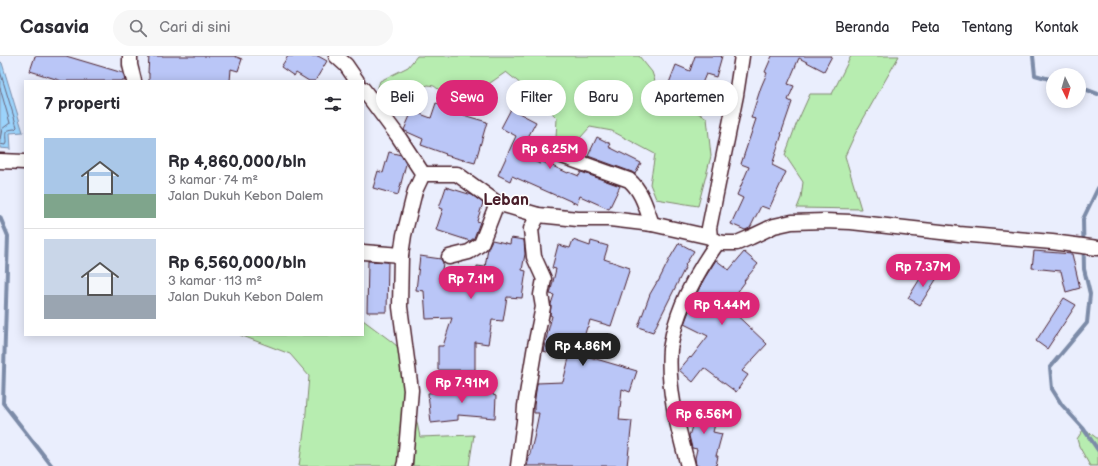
<!DOCTYPE html>
<html lang="id">
<meta charset="utf-8">
<style>
:root{--surface:#fff;--page:#f7f7f7;--text:#2b2b33;--muted:#7c7c81;--line:#e1e1e2;--accent:#db2777}
body{margin:0;font-family:"Balsamiq Sans",sans-serif;background:var(--page);color:var(--text);height:100vh;display:flex;flex-direction:column;font-size:15px;white-space:nowrap}
*{box-sizing:border-box;margin:0}
p{font-size:13px;color:var(--muted)}
.icon{flex:none;width:22px;height:22px;fill:none;stroke:currentColor;stroke-width:2;stroke-linecap:round;stroke-linejoin:round}
.map{position:relative;flex:1;overflow:hidden}
.side{position:absolute;left:24px;top:24px;width:340px;height:256px;display:flex;flex-direction:column;background:var(--surface);border-radius:0px;box-shadow:0 2px 10px #0003}
.side>*{flex:none}
.top-card{position:absolute;left:376px;top:24px;width:380px;height:36px;display:flex;gap:8px}
.needle{width:26px;rotate:175deg}
.fabs{position:absolute;left:1046px;top:12px;display:grid;gap:8px}
.fabs a{display:grid;place-items:center;width:40px;height:40px;border-radius:50%;background:var(--surface);box-shadow:0 2px 10px #0003;font-size:20px}
.price{position:absolute;translate:-50% -34px;padding:0 9px;border-radius:14px;background:var(--accent);color:#fff;font-size:13px;line-height:26px;filter:drop-shadow(0 1px 2px #0008)}
.price::after{content:'';position:absolute;left:50%;top:24px;width:12px;height:9px;margin-left:-6px;background:inherit;clip-path:polygon(0 0,100% 0,50% 100%)}
.price.current{background:#222;color:#fff}
ul{padding:0;list-style:none}
li{display:flex;align-items:center;gap:12px;height:100px;padding:0 20px}
li+li{border-top:1px solid var(--line)}
li span{display:grid;place-items:center;flex:none;width:112px;height:80px;border-radius:0px;color:#555}
li>.icon{margin-inline-start:auto}
span .icon{width:48px;height:48px;fill:#fffc;stroke-width:1}
li b{font-size:17px}
h2{display:flex;justify-content:space-between;align-items:center;height:48px;padding:0 20px;font-size:17px}
.chip{padding:0 14px;border-radius:18px;background:var(--surface);box-shadow:0 2px 10px #0003;font-size:14px;line-height:36px}
.chip.current{background:var(--accent);color:#fff}
header{display:flex;align-items:center;gap:24px;box-sizing:border-box;height:56px;padding:0 20px;background:var(--surface);border-bottom:1px solid var(--line)}
header strong{font-size:19px}
nav{display:flex;gap:22px;margin-inline-start:auto;font-size:14px}
.search{width:280px;height:36px;background:var(--page);display:flex;align-items:center;gap:10px;box-sizing:border-box;padding:0 14px;border-radius:22px;color:var(--muted);font-size:15px}
.map>svg:first-child{display:block}
.green{fill:#b7edb0;stroke:#80866e}
.water{fill:#9bd3fb;stroke:#7b8ba8}
.lines{fill:none;stroke-linecap:round;stroke-linejoin:round}
.shore{stroke:#6a677e;stroke-width:1}
.stream{stroke:#7b8ba8;stroke-width:4}
.building{fill:#bac6f7;stroke:#4a1f2b}
.minor-casing{stroke:#4a1f2b;stroke-width:17}
.minor{stroke:#fff;stroke-width:14}
.labels{text-anchor:middle;stroke-width:3;stroke-linejoin:round;paint-order:stroke}
.quarter-label{font-size:16px;font-weight:bold;fill:#4a1f2b;stroke:#fff}
</style>
<header>
<strong>Casavia</strong>
<div class="search"><svg class="icon" aria-label="search" viewBox="0 0 24 24"><circle cx="10" cy="10" r="6"/><path d="M15 15l6 6"/></svg>Cari di sini</div>
<nav><a>Beranda</a><a>Peta</a><a>Tentang</a><a>Kontak</a></nav>
</header>
<div class="map">
<svg width="1098" height="410" viewBox="0 0 1098 410">
<rect width="100%" height="100%" fill="#eaeefd"/>
<filter id="ink" filterUnits="userSpaceOnUse"><feTurbulence type="fractalNoise" baseFrequency=".025" numOctaves="2"/><feDisplacementMap in="SourceGraphic" scale="8" xChannelSelector="R" yChannelSelector="G"/><feConvolveMatrix kernelMatrix="1 2 1 2 8 2 1 2 1" color-interpolation-filters="sRGB"/></filter>
<g filter="url(#ink)">
<g class="green">
<polygon points="417,0 639,0 652,16 656,28 670,51 696,56 707,62 711,100 698,150 656,143 650,128 655,98 612,75 590,71 571,92 564,91 558,88 556,82 557,62 547,52 544,47 506,16 464,45 445,38 434,30 428,29 408,37 394,53 381,45 378,31 380,25 408,11"/>
<polygon points="851,0 899,0 857,74 845,100 861,153 797,152 801,142 803,126 785,99 796,69 810,38 832,38"/>
<polygon points="363,264 391,285 416,306 414,352 420,381 474,379 469,410 299,410 305,368 309,320 290,298 240,279 363,279"/>
<polygon points="1083,374 1090,377 1098,383 1098,410 1090,410 1079,390 1077,383"/>
</g>
<polygon class="water" points="0,5 2,7 23,76 10,77 11,93 0,92"/>
<g class="lines">
<g class="shore">
<path d="M0 15 17 71 15 73C3 74 6 77 6 87L5 89 0 88"/>
<polyline points="0,32 10,67 2,73 0,83"/>
</g>
<g class="stream">
<polyline points="1033,0 1035,19 1053,24"/>
<polyline points="1079,31 1098,38"/>
<polyline points="1098,132 1083,163 1084,213 1090,238 1087,267 1050,311 1052,333 1062,349 1083,372 1098,394"/>
<polyline points="0,161 8,180 3,347 52,410"/>
</g>
</g>
<g class="building">
<polygon points="35,0 66,0 123,17 125,25 62,25 30,15"/>
<polygon points="149,0 234,0 242,3 238,15 231,13 230,25 149,25 149,17 148,17"/>
<polygon points="288,0 318,0 327,5 315,25 309,25 296,17 294,20 281,11"/>
<polygon points="695,0 722,0 716,21 706,18 697,39 669,27 676,9 690,15"/>
<polygon points="772,0 832,0 824,15 799,2 788,28 794,30 788,44 792,46 781,78 782,78 772,109 786,116 769,153 761,150 750,172 745,174 731,168 743,142 737,139 749,111 741,108 756,63 751,62 761,31 767,17 765,16"/>
<polygon points="436,47 454,53 453,56 487,66 475,107 445,99 446,98 421,89 423,83 405,75 404,74 412,55 431,62"/>
<polygon points="511,53 536,66 519,98 540,108 541,105 568,117 569,116 579,120 581,116 620,130 609,153 580,140 577,148 557,139 557,140 512,120 510,125 498,119 516,80 501,72"/>
<polygon points="597,81 611,88 609,91 641,107 635,118 632,116 588,100"/>
<polygon points="389,96 401,99 406,108 398,139 373,132 378,115 383,117"/>
<polygon points="446,131 472,139 483,147 477,165 480,166 474,182 470,185 436,174 443,153 439,152"/>
<polygon points="511,182 524,184 525,198 522,214 526,215 522,242 507,241 503,265 492,264 488,288 475,286 475,314 438,314 438,290 443,290 452,262 426,263 424,235 416,234 420,200 441,203 443,207 442,214 476,220 477,210 485,211 488,192 492,184 510,188"/>
<polygon points="573,184 590,190 591,185 608,190 604,203 630,212 611,270 590,264 588,271 587,271 579,298 637,315 630,336 622,333 619,364 632,365 627,410 527,410 534,382 539,357 534,357 534,350 537,327 563,326 569,302 543,295 552,260 550,259 551,248 554,239 550,238 556,213 552,212 558,189 570,192"/>
<polygon points="679,187 694,195 685,209 686,210 653,276 638,271 650,238 657,226 658,226 670,202"/>
<polygon points="1034,195 1072,198 1080,232 1066,236 1061,215 1032,212"/>
<polygon points="744,196 758,208 744,225 745,226 727,250 767,288 742,315 748,319 736,336 704,312 693,326 679,314 690,301 691,302 708,280 684,268 693,245 704,223 716,204 729,214"/>
<polygon points="368,205 388,206 387,256 367,256"/>
<polygon points="928,215 937,222 920,249 908,242 923,218 926,219"/>
<polygon points="1064,242 1076,249 1047,293 1036,285"/>
<polygon points="493,330 493,339 496,340 495,362 458,359 458,364 431,367 428,337"/>
<polygon points="689,348 717,355 717,360 713,376 722,378 716,400 718,400 716,410 696,410 695,402 697,393 692,392 689,380 693,367 685,365 685,364"/>
</g>
<g class="lines">
<defs>
<g id="minor">
<polyline points="130,0 130,9 134,25"/>
<polyline points="336,0 346,9 357,25"/>
<polyline points="742,0 736,39 709,172 710,181 718,186 724,187 737,187 751,181 774,170 792,166 825,165 851,166 959,178 1052,186 1098,192"/>
<polyline points="363,33 398,80 423,118"/>
<path d="M545 94 629 124C642 135 646 152 652 168"/>
<polyline points="0,105 25,106"/>
<polyline points="363,196 401,199"/>
<polyline points="449,201 469,196 481,188 497,147"/>
<polyline points="404,410 405,407 411,334 400,251 401,199 404,179 415,135 423,118 457,118 497,147 538,159 578,163 610,163 652,168 710,181"/>
<polyline points="518,410 524,365 525,350 535,290 543,251 541,239 544,223 534,201 531,173 538,159"/>
<path d="M688 410C678 372 667 333 670 293 671 288 672 283 673 278 681 244 698 214 718 186"/>
</g>
</defs>
<use href="#minor" class="minor-casing"/>
<use href="#minor" class="minor"/>
</g>
</g>
<g class="labels">
<g class="quarter-label">
<text x="506" y="149">Leban</text>
</g>
</g>
</svg>
<div class="fabs">
<a><svg class="needle" viewBox="-14 -14 28 28"><path d="M0-13l5 13h-10z" fill="#e53935"/><path d="M0 13l5-13h-10z" fill="#7c7c81"/></svg></a>
</div>
<b class="price" style="left:550px;top:114px">Rp 6.25M</b>
<b class="price" style="left:923px;top:232px">Rp 7.37M</b>
<b class="price" style="left:471px;top:244px">Rp 7.1M</b>
<b class="price" style="left:722px;top:270px">Rp 9.44M</b>
<b class="price current" style="left:583px;top:311px">Rp 4.86M</b>
<b class="price" style="left:462px;top:348px">Rp 7.91M</b>
<b class="price" style="left:704px;top:379px">Rp 6.56M</b>
<div class="top-card">
<a class="chip">Beli</a>
<a class="chip current">Sewa</a>
<a class="chip">Filter</a>
<a class="chip">Baru</a>
<a class="chip">Apartemen</a>
</div>
<section class="side">
<h2>7 properti<svg class="icon" aria-label="filters" viewBox="0 0 24 24"><path d="M4 7h16M4 17h16"/><circle cx="9" cy="7" r="2"/><circle cx="15" cy="17" r="2"/></svg></h2>
<ul>
<li><span style="background:linear-gradient(#a9c7e8 70%,#7fa58c 0)"><svg class="icon" aria-label="home" viewBox="0 0 24 24"><path d="M3 11l9-7 9 7M6 9v11h12V9"/></svg></span><div><b>Rp 4,860,000/bln</b><p>3 kamar · 74 m²</p><p>Jalan Dukuh Kebon Dalem</p></div></li>
<li><span style="background:linear-gradient(#c9d6e8 70%,#9aa5b1 0)"><svg class="icon" aria-label="home" viewBox="0 0 24 24"><path d="M3 11l9-7 9 7M6 9v11h12V9"/></svg></span><div><b>Rp 6,560,000/bln</b><p>3 kamar · 113 m²</p><p>Jalan Dukuh Kebon Dalem</p></div></li>
</ul>
</section>
</div>
